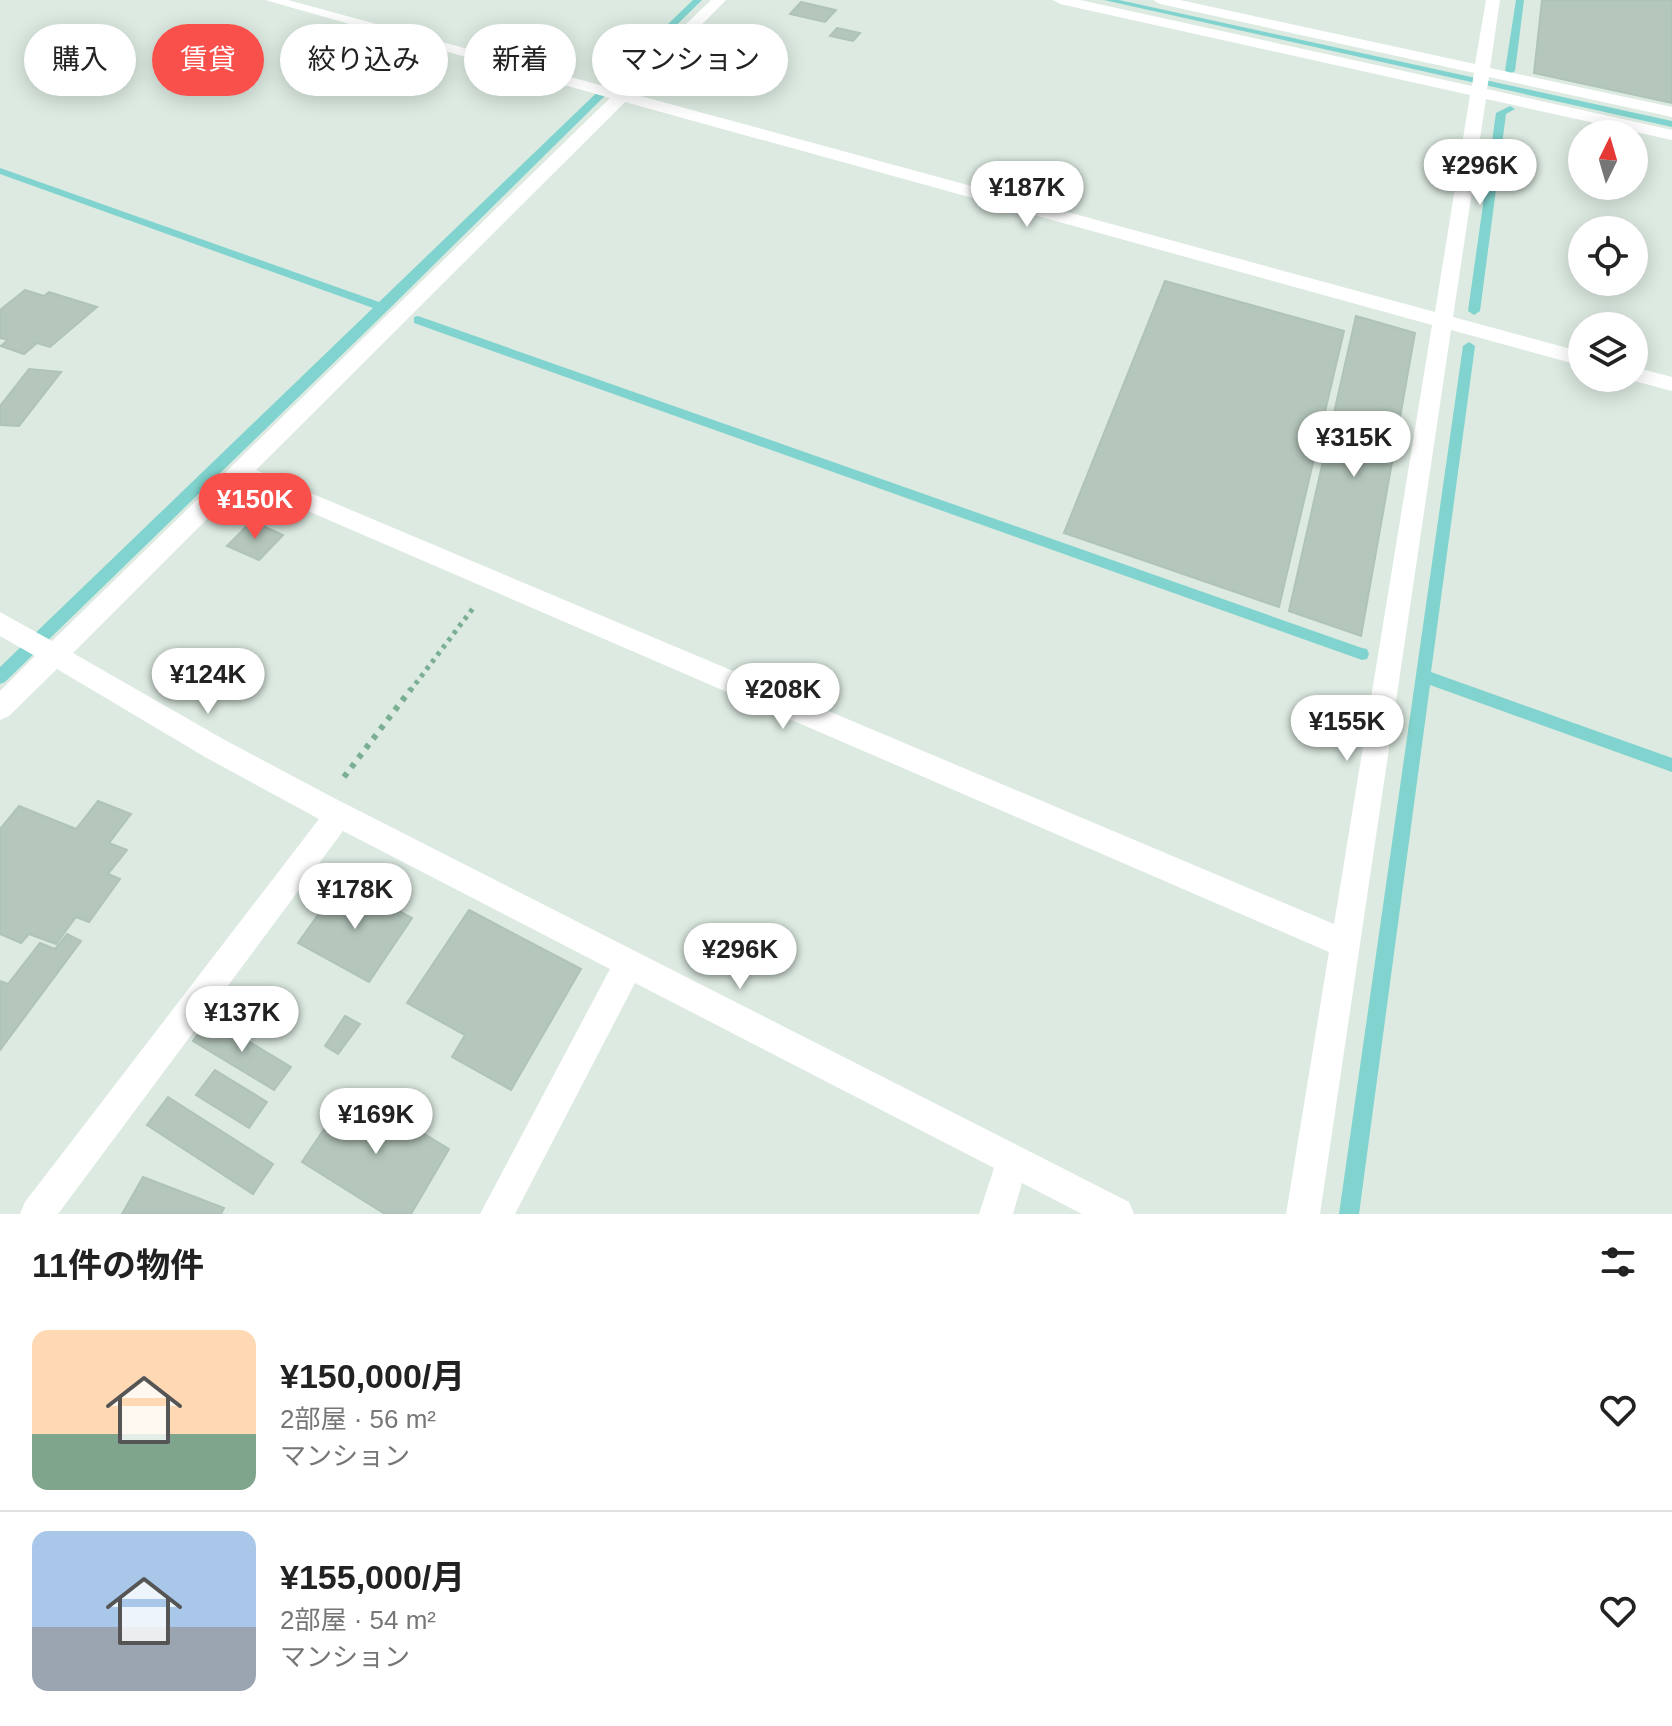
<!DOCTYPE html>
<html lang="ja">
<meta charset="utf-8">
<style>
:root{--surface:#fff;--page:#f6f6f6;--text:#222;--muted:#767676;--line:#e0e0e0;--accent:#fa504b}
body{margin:0;font-family:Arial,"Noto Sans JP",sans-serif;background:var(--page);color:var(--text);height:100vh;display:flex;flex-direction:column;font-size:30px;white-space:nowrap}
*{box-sizing:border-box;margin:0}
p{font-size:26px;color:var(--muted)}
.icon{flex:none;width:44px;height:44px;fill:none;stroke:currentColor;stroke-width:2;stroke-linecap:round;stroke-linejoin:round}
.map{position:relative;height:1214px;overflow:hidden}
.sheet{display:flex;flex-direction:column;background:var(--surface);flex:1}
.sheet>*{flex:none}
.top-card{position:absolute;left:24px;top:24px;width:800px;height:72px;display:flex;gap:16px}
.needle{width:52px;rotate:5deg}
.controls{position:absolute;left:1568px;top:120px;display:grid;gap:16px}
.controls a{display:grid;place-items:center;width:80px;height:80px;border-radius:50%;background:var(--surface);box-shadow:0 4px 20px #0003;font-size:40px}
.price{position:absolute;translate:-50% -68px;padding:0 18px;border-radius:28px;background:#fff;color:#222;font-size:26px;line-height:52px;filter:drop-shadow(0 2px 4px #0008)}
.price::after{content:'';position:absolute;left:50%;top:48px;width:24px;height:18px;margin-left:-12px;background:inherit;clip-path:polygon(0 0,100% 0,50% 100%)}
.price.active{background:var(--accent);color:#fff}
ul{padding:0;list-style:none}
li{display:flex;align-items:center;gap:24px;height:200px;padding:0 32px}
li+li{border-top:2px solid var(--line)}
li span{display:grid;place-items:center;flex:none;width:224px;height:160px;border-radius:16px;color:#555}
li>.icon{margin-inline-start:auto}
span .icon{width:96px;height:96px;fill:#fffc;stroke-width:1}
li b{font-size:34px}
h2{display:flex;justify-content:space-between;align-items:center;height:96px;padding:0 32px;font-size:34px}
.chip{padding:0 28px;border-radius:36px;background:var(--surface);box-shadow:0 4px 20px #0003;font-size:28px;line-height:72px}
.chip.active{background:var(--accent);color:#fff}
.map>svg:first-child{display:block}
.lines{fill:none;stroke-linecap:round;stroke-linejoin:round}
.stream{fill:#80d3ce;fill-rule:evenodd}
.building{fill:#b5c7bc;stroke:#afc3b7;stroke-width:2}
.path-far1{stroke:#7baf94;stroke-width:5;stroke-dasharray:4 5;stroke-linecap:butt}
.path{stroke:#7baf94;stroke-width:6;stroke-dasharray:5 7;stroke-linecap:butt}
.minor{fill:#fff;fill-rule:evenodd}
</style>
<div class="map">
<svg width="1672" height="1214" viewBox="0 0 1672 1214">
<rect width="100%" height="100%" fill="#dceae1"/>
<g class="lines">
<g class="stream">
<polygon points="693,0 702,0 387,311 5,682 0,684 0,667 373,308 0,174 0,168 379,302"/>
<polygon points="1104,0 1119,0 1672,121 1672,127"/>
<polygon points="1516,0 1524,0 1515,71 1510,74 1505,71"/>
<polygon points="1510,106 1515,109 1506,114 1480,311 1474,315 1468,311 1496,113"/>
<polygon points="418,316 1362,648 1367,649 1369,654 1367,659 1362,660 414,323 414,317"/>
<polygon points="1469,342 1475,346 1431,672 1672,758 1672,772 1430,685 1359,1214 1339,1214 1463,346"/>
</g>
</g>
<g class="building">
<polygon points="1542,0 1672,0 1672,103 1534,73"/>
<polygon points="801,2 836,10 825,22 790,14"/>
<polygon points="837,28 860,33 853,41 830,36"/>
<polygon points="1165,281 1344,331 1279,607 1064,533"/>
<polygon points="25,290 44,296 49,292 97,307 50,347 37,343 24,354 1,346 8,340 0,338 0,310"/>
<polygon points="1356,316 1415,333 1361,636 1289,611"/>
<polygon points="29,369 61,372 19,426 0,425 0,406"/>
<polygon points="252,521 283,535 259,560 227,546"/>
<polygon points="98,801 131,814 109,843 127,850 108,874 120,879 89,922 76,917 56,944 29,934 21,943 0,934 0,829 19,806 76,829"/>
<polygon points="343,880 412,918 369,982 298,943"/>
<polygon points="469,910 581,969 511,1090 452,1057 465,1035 407,1003"/>
<polygon points="67,934 81,941 0,1050 0,981 8,984 40,943 55,949"/>
<polygon points="345,1016 360,1024 338,1054 325,1046"/>
<polygon points="210,1018 291,1067 274,1090 193,1041"/>
<polygon points="215,1070 267,1102 249,1128 196,1095"/>
<polygon points="351,1089 449,1149 411,1214 385,1214 302,1162"/>
<polygon points="168,1097 273,1164 253,1194 147,1125"/>
<polygon points="143,1177 224,1208 221,1214 122,1214"/>
</g>
<g class="lines">
<polyline class="path-far1" points="410,691 474,607"/>
<polyline class="path" points="344,777 411,689"/>
<g class="minor">
<path d="M265 0H288L618 90 711 0H726L633 94 1435 312 1470 95 1060 4 1053 0H1080L1472 86 1474 73 1160 4 1153 0H1180L1475 64 1486 0H1500L1490 68 1672 107V117L1489 77 1487 89 1672 130V140L1486 99 1453 317 1582 352V366L1451 330 1320 1214H1286L1329 952 243 483 73 653 223 739 332 797 1129 1202 1134 1214H1082L1022 1183 1013 1214H979L994 1168 635 983 515 1214H480L610 969 343 831 58 1214H20L25 1202 319 819 205 757 57 669 9 716 0 720V691L35 656 0 636V612L52 641 610 98ZM625 102 1432 325 1334 924 256 470Z"/>
<polygon points="1634,367 1672,377 1672,391 1627,379 1634,378"/>
</g>
</g>
</svg>
<div class="controls">
<a><svg class="needle" viewBox="-14 -14 28 28"><path d="M0-13l5 13h-10z" fill="#e53935"/><path d="M0 13l5-13h-10z" fill="#767676"/></svg></a>
<a><svg class="icon" aria-label="locate" viewBox="0 0 24 24"><circle cx="12" cy="12" r="6"/><path d="M12 2v4M12 18v4M2 12h4M18 12h4"/></svg></a>
<a><svg class="icon" aria-label="layers" viewBox="0 0 24 24"><path d="M12 4l9 5-9 5-9-5zM3 14l9 5 9-5"/></svg></a>
</div>
<b class="price" style="left:1480px;top:207px">¥296K</b>
<b class="price" style="left:1027px;top:229px">¥187K</b>
<b class="price" style="left:1354px;top:479px">¥315K</b>
<b class="price active" style="left:255px;top:541px">¥150K</b>
<b class="price" style="left:208px;top:716px">¥124K</b>
<b class="price" style="left:783px;top:731px">¥208K</b>
<b class="price" style="left:1347px;top:763px">¥155K</b>
<b class="price" style="left:355px;top:931px">¥178K</b>
<b class="price" style="left:740px;top:991px">¥296K</b>
<b class="price" style="left:242px;top:1054px">¥137K</b>
<b class="price" style="left:376px;top:1156px">¥169K</b>
<div class="top-card">
<a class="chip">購入</a>
<a class="chip active">賃貸</a>
<a class="chip">絞り込み</a>
<a class="chip">新着</a>
<a class="chip">マンション</a>
</div>
</div>
<section class="sheet">
<h2>11件の物件<svg class="icon" aria-label="filters" viewBox="0 0 24 24"><path d="M4 7h16M4 17h16"/><circle cx="9" cy="7" r="2"/><circle cx="15" cy="17" r="2"/></svg></h2>
<ul>
<li><span style="background:linear-gradient(#ffd9b3 65%,#7fa58c 0)"><svg class="icon" aria-label="home" viewBox="0 0 24 24"><path d="M3 11l9-7 9 7M6 9v11h12V9"/></svg></span><div><b>¥150,000/月</b><p>2部屋 · 56 m²</p><p>マンション</p></div><svg class="icon" aria-label="heart" viewBox="0 0 24 24"><path d="M12 20l-8-8c-3-5 5-10 8-4 3-6 11-1 8 4z"/></svg></li>
<li><span style="background:linear-gradient(#a9c7e8 60%,#9aa5b1 0)"><svg class="icon" aria-label="home" viewBox="0 0 24 24"><path d="M3 11l9-7 9 7M6 9v11h12V9"/></svg></span><div><b>¥155,000/月</b><p>2部屋 · 54 m²</p><p>マンション</p></div><svg class="icon" aria-label="heart" viewBox="0 0 24 24"><path d="M12 20l-8-8c-3-5 5-10 8-4 3-6 11-1 8 4z"/></svg></li>
</ul>
</section>
